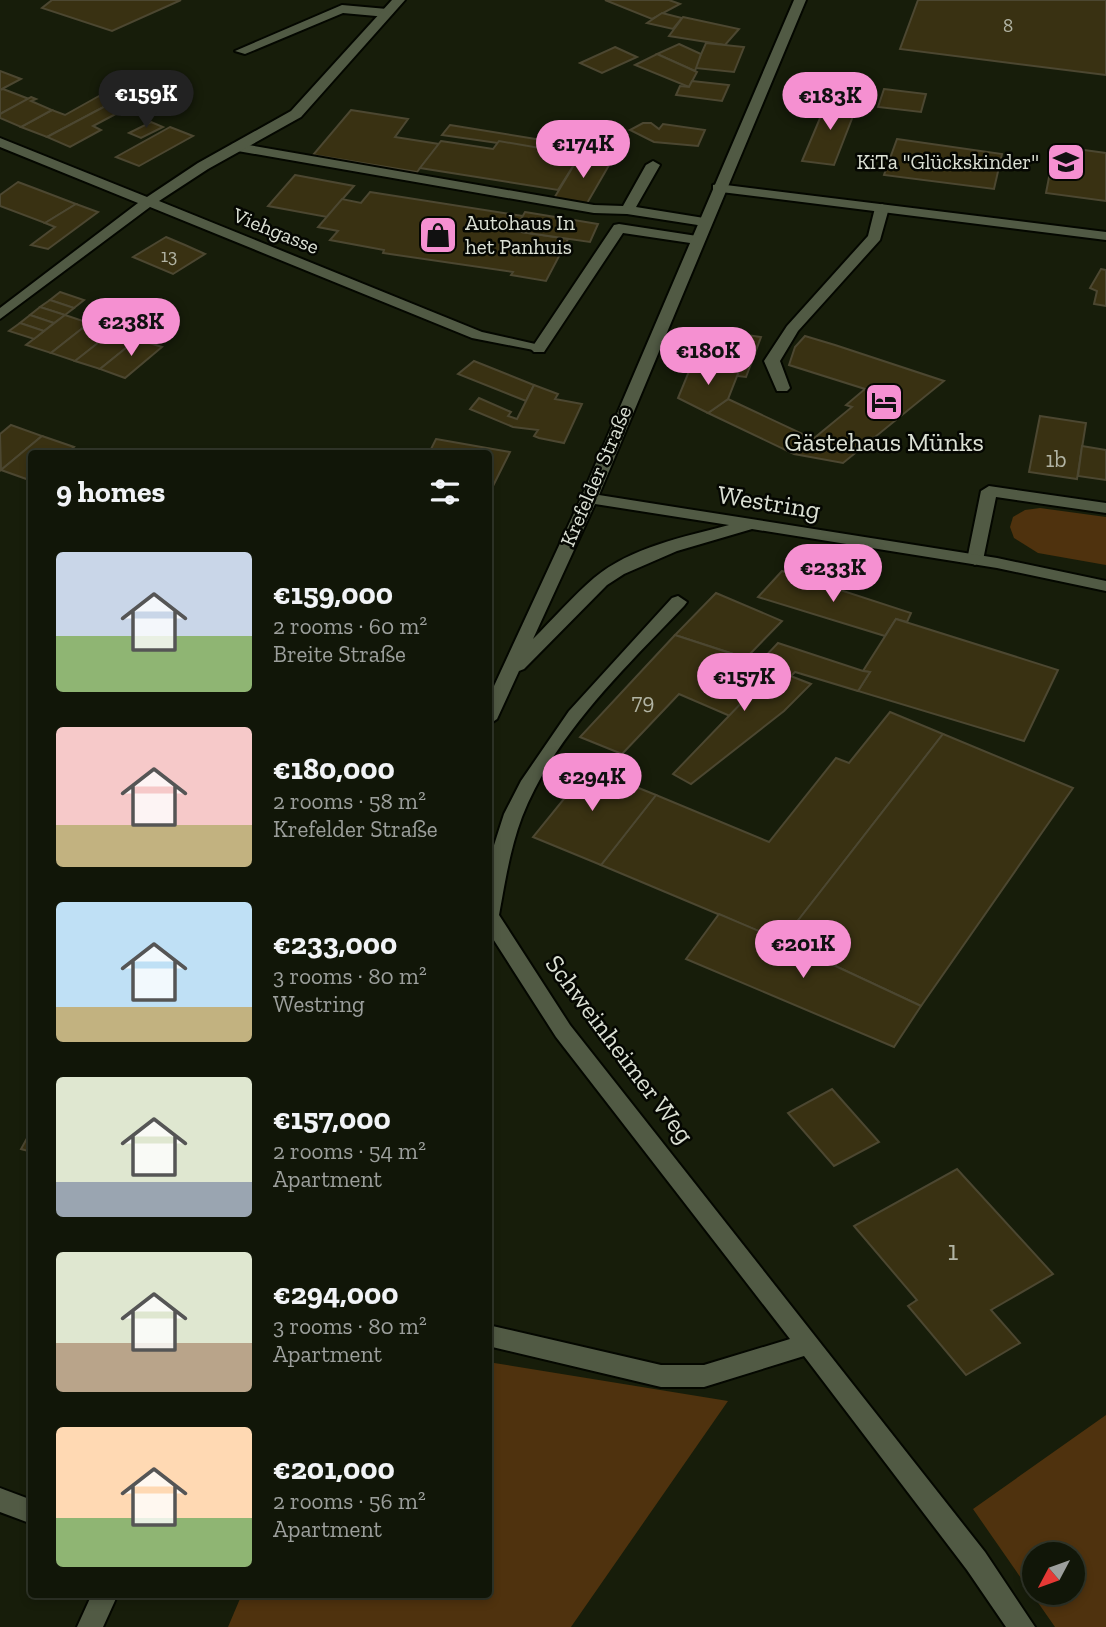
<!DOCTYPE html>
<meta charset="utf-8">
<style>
:root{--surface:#111608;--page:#1e2316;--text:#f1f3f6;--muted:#9c9f9c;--line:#303529;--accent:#f590d1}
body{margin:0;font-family:"Zilla Slab",serif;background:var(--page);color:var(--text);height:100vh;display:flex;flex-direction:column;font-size:26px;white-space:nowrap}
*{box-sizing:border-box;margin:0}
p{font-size:23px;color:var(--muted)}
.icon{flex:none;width:38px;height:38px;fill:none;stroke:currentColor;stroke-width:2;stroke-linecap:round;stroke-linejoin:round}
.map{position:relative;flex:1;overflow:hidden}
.details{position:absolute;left:28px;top:450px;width:464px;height:1148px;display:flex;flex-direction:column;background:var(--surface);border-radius:7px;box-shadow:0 4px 10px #0003,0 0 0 2px var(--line)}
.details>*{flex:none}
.needle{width:46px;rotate:229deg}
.fabs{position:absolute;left:1022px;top:1542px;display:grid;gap:14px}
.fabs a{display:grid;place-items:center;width:63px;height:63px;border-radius:50%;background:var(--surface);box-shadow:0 4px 10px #0003,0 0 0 2px var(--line);font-size:35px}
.price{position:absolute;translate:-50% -60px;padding:0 16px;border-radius:24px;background:var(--accent);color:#111;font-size:23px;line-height:46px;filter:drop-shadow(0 2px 4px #0008)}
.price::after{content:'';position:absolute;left:50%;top:42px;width:21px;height:16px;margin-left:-10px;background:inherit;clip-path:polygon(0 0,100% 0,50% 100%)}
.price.current{background:#222;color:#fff}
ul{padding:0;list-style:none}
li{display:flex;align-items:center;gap:21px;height:175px;padding:0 28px}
li span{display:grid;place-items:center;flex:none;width:196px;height:140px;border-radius:7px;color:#555}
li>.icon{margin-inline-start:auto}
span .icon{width:84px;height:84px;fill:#fffc;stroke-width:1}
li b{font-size:30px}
h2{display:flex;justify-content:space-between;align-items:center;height:84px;padding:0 28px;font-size:30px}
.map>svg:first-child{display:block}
.green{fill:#4f320e;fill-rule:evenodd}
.building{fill:#393112;stroke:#4c4731;stroke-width:2}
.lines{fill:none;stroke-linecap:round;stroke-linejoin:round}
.service-casing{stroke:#040700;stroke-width:4}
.minor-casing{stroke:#040700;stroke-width:4}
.secondary-casing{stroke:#040700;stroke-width:4}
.service{fill:#515a44;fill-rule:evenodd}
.minor{fill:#515a44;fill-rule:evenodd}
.secondary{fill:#515a44;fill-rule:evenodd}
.labels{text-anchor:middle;stroke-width:5;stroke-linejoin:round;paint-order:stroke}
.far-number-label{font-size:19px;fill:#b2b4a4}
.far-poi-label{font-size:21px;fill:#dbe0d4;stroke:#050702;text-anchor:end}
.far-street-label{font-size:21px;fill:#dbe0d4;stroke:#050702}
.number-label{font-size:23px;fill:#b2b4a4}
.poi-label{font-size:26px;fill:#dbe0d4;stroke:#050702}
.street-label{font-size:26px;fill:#dbe0d4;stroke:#050702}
.near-number-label{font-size:28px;fill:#b2b4a4}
</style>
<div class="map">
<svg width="1106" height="1627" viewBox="0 0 1106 1627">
<rect width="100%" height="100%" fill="#171d0a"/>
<g class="green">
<polygon points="1040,508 1106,517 1106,565 1038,553 1014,538 1010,527 1013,517 1025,510"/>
<polygon points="488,1362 728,1401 571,1627 228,1627 242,1594 488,1594"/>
<path d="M1106 1415V1627H1055L973 1509ZM1073 1554V1592H1034V1554Z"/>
</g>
<g class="building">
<polygon points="52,0 181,0 112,31 42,8"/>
<polygon points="605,0 669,0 680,4 652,19"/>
<polygon points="918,0 1106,0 1106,75 900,49"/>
<polygon points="662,13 682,18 673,29 647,23"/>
<polygon points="683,17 739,29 725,45 669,36"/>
<polygon points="706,43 744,47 734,72 695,68"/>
<polygon points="679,44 701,54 695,71 657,54"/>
<polygon points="615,47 637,57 602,73 580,63"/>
<polygon points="657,54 697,72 689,87 635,65"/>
<polygon points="0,71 21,79 0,90"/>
<polygon points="692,81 729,85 722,101 676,95 680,86 689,87"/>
<polygon points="3,89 29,99 0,114 0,90"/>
<polygon points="884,89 926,94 921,112 878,107"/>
<polygon points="99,96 113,102 47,137 21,127 52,110 65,115"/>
<polygon points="31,97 36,99 31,101 52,110 21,127 0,118 0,114"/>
<polygon points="828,99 858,103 834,165 802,161"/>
<polygon points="113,102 127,108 93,126 101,130 70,147 47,137"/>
<polygon points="351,110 408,119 395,137 439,144 417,172 313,155"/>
<polygon points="151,122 163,127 141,138 129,133"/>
<polygon points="562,122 590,126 586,133 600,135 591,148 548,141"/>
<polygon points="643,123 651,123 659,129 663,124 705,130 698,146 654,142 630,130"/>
<polygon points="450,125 548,141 602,150 597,157 442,135"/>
<polygon points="170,127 193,136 139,166 116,157"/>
<polygon points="897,139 1002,154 994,189 884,175"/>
<polygon points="441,141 493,149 499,141 580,155 558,190 420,168"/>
<polygon points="1055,146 1106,153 1106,201 1046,193"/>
<polygon points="580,155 612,160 586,205 553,200"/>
<polygon points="295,175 354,186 327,217 268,206"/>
<polygon points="18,182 34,188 76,204 45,223 0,206 0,195"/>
<polygon points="370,192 523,216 514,231 568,239 546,281 511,275 513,272 383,253 384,250 330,240 338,231 318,227 342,199 361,203"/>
<polygon points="76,204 98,212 48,249 31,245 55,227 45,223"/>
<polygon points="525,212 598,224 590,242 514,231"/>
<polygon points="166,237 185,245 205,254 173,274 133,257"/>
<polygon points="1101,269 1106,270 1106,306 1094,304 1097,291 1090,288"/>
<polygon points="60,292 84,300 74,308 50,300"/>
<polygon points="50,300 74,308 65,315 40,307"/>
<polygon points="40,307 65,315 54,323 30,315"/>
<polygon points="30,315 54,323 44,331 20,323"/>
<polygon points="65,315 89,323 51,353 26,345"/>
<polygon points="20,323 44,331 34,339 9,331"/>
<polygon points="89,323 113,331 75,361 51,353"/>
<polygon points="706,329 761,337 746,377 737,376 739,371 692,364"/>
<polygon points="113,331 137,339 100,369 75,361"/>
<polygon points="805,336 835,345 944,381 843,463 794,454 708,413 728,399 813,439 852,407 846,405 865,389 789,365 795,347"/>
<polygon points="137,339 162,347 125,378 100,369"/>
<polygon points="474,361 534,385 526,401 458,374"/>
<polygon points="692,364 739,371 728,399 708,413 678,398"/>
<polygon points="534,385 558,394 555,399 582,404 564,443 539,438 534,436 538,430 513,427 470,409 479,398 511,412 508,416 517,419"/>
<polygon points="1040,416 1086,423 1077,479 1029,472"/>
<polygon points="11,425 42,436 1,470 0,434"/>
<polygon points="42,436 74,447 67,453 32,453 32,481 1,470"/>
<polygon points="436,439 510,452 488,496 488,453 429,453"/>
<polygon points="1082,446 1106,450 1106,480 1078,476"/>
<polygon points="782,571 911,613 907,622 896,619 885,636 758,597"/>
<polygon points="716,593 782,621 746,658 675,635"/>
<polygon points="896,619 1058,670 1024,741 858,691 870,672 863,671"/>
<polygon points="675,635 739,656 716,680 749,695 730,716 679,694 622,754 580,737"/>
<polygon points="778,643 863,671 870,672 858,691 795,672 791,676 759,663"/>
<polygon points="739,656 811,684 784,711 691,784 673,774 749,695 716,680"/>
<polygon points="890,712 943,734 782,941 601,865 656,795 769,842 836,758 849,763"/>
<polygon points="943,734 1073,788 921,1006 782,941"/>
<polygon points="584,766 656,795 601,865 533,837 568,794 557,790 549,780 559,769 573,767 580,770"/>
<polygon points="719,914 782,941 921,1006 894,1047 686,959"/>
<polygon points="832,1089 879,1142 834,1166 788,1113"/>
<polygon points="31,1131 32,1131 32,1152 21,1149"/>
<polygon points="957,1169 1053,1274 991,1310 1020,1343 966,1375 908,1306 917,1300 854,1226"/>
</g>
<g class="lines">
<defs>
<g id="service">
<polygon points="342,5 387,9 393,13 387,17 343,13 245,54 235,51"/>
<polygon points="237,143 594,205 623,206 646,165 653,161 660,165 636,207 704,218 711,222 704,226 627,214 594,213 232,150 232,144"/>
<polygon points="882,204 889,208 880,240 798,331 780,361 790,388 787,391 777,391 764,361 787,326 868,236 875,208"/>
<polygon points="619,224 697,236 704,240 697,244 623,233 544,352 534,352 531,349 614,225"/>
<polygon points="0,1488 32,1500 32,1524 0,1512"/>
</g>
<g id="minor">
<polygon points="392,0 405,0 301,117 208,169 159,201 482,332 544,346 544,352 472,338 150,207 0,319 0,308 138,203 0,147 0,138 147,197 198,163 291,111"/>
<polygon points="718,184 1106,232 1106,240 713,191 713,185"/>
<polygon points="989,486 1106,503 1106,513 996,497 983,560 975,565 967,560 981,491"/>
<path d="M678 596 687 602 684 606C625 668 554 735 522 817 510 849 505 882 499 915L570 1025 985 1552 1035 1627H1006L967 1570 804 1356 704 1387H661L488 1346V1325L661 1365H704L790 1339 556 1037 488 931V864L504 814 521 781 569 711 672 598Z"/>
</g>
<g id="secondary">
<path d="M794 0H806L599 495 997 558 1106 581V591L997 568 752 529 677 551 624 574 607 585 524 669 519 671 497 719 488 725V699L581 498ZM595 504 729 525C684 537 631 547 594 578 573 596 553 619 533 639Z"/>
<polygon points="92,1594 118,1594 103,1627 77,1627"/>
</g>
</defs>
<use href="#service" class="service-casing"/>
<use href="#minor" class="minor-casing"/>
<use href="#secondary" class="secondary-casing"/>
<use href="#service" class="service"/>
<use href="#minor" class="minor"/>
<use href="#secondary" class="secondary"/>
</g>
<defs>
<symbol id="school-square" viewBox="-11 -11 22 22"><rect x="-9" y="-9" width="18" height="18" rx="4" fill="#f590d1" stroke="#050702"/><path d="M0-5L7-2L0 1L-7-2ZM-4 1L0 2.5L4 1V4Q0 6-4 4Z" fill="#111"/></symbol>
<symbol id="shop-square" viewBox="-11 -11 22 22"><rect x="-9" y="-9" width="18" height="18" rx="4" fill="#f590d1" stroke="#050702"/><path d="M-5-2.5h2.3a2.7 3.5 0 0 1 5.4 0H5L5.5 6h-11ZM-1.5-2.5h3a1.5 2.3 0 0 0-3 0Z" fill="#111"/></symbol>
<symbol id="hotel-square" viewBox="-11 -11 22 22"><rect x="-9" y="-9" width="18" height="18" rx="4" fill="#f590d1" stroke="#050702"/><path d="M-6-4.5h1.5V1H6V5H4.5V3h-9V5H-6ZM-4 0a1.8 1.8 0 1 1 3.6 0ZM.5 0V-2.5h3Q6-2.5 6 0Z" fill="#111"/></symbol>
</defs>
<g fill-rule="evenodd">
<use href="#school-square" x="1044" y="140" width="44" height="44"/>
<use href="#shop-square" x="416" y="213" width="44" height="44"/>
<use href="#hotel-square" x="862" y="380" width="44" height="44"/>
</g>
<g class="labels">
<g class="far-number-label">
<text x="1008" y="32">8</text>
<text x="169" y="262">13</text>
</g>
<g class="far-poi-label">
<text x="1039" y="169">KiTa "Glückskinder"</text>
<text x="465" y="230" text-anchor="start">Autohaus In<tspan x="465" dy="24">het Panhuis</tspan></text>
</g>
<g class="far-street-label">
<text transform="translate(276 231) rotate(22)" y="7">Viehgasse</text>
<text transform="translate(596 476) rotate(-67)" y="7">Krefelder Straße</text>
</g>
<g class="number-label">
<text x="1056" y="467">1b</text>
<text x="643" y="709">79</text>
</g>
<g class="poi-label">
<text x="884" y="451">Gästehaus Münks</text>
</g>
<g class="street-label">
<text transform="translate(769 502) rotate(9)" y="9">Westring</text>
<text transform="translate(620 1049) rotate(53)" y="9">Schweinheimer Weg</text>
</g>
<g class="near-number-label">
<text x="953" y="1260">1</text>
</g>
</g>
</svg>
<div class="fabs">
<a><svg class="needle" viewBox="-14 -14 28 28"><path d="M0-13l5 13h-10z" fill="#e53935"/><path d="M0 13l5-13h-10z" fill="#9c9f9c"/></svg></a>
</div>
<b class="price current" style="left:146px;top:130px">€159K</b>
<b class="price" style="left:830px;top:132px">€183K</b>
<b class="price" style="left:583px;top:180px">€174K</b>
<b class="price" style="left:131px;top:358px">€238K</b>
<b class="price" style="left:708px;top:387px">€180K</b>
<b class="price" style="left:833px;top:604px">€233K</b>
<b class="price" style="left:744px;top:713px">€157K</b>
<b class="price" style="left:592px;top:813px">€294K</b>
<b class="price" style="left:803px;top:980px">€201K</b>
<section class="details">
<h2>9 homes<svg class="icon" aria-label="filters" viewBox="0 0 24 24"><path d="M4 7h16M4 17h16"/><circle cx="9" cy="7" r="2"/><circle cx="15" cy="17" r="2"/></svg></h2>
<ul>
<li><span style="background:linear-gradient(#c9d6e8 60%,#8fb573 0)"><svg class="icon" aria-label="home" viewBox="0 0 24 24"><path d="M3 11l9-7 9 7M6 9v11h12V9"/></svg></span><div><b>€159,000</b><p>2 rooms · 60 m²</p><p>Breite Straße</p></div></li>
<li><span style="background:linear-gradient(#f6c9c9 70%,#c2b280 0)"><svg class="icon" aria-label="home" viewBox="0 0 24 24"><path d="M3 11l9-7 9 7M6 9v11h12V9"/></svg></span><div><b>€180,000</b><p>2 rooms · 58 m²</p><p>Krefelder Straße</p></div></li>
<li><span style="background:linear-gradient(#bfe0f5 75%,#c2b280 0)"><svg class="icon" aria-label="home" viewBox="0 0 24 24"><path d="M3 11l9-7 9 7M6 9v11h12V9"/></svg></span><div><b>€233,000</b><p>3 rooms · 80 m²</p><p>Westring</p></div></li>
<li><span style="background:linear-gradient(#dfe7d0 75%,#9aa5b1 0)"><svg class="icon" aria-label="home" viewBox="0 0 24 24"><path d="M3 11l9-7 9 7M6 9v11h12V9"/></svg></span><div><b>€157,000</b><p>2 rooms · 54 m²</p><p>Apartment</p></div></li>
<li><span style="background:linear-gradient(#dfe7d0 65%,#b9a48a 0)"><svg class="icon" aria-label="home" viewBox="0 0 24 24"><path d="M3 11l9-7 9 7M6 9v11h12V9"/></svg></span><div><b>€294,000</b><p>3 rooms · 80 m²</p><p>Apartment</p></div></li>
<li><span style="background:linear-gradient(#ffd9b3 65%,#8fb573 0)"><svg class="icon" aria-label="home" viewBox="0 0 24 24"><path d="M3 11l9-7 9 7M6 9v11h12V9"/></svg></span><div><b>€201,000</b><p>2 rooms · 56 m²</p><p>Apartment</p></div></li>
</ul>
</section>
</div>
